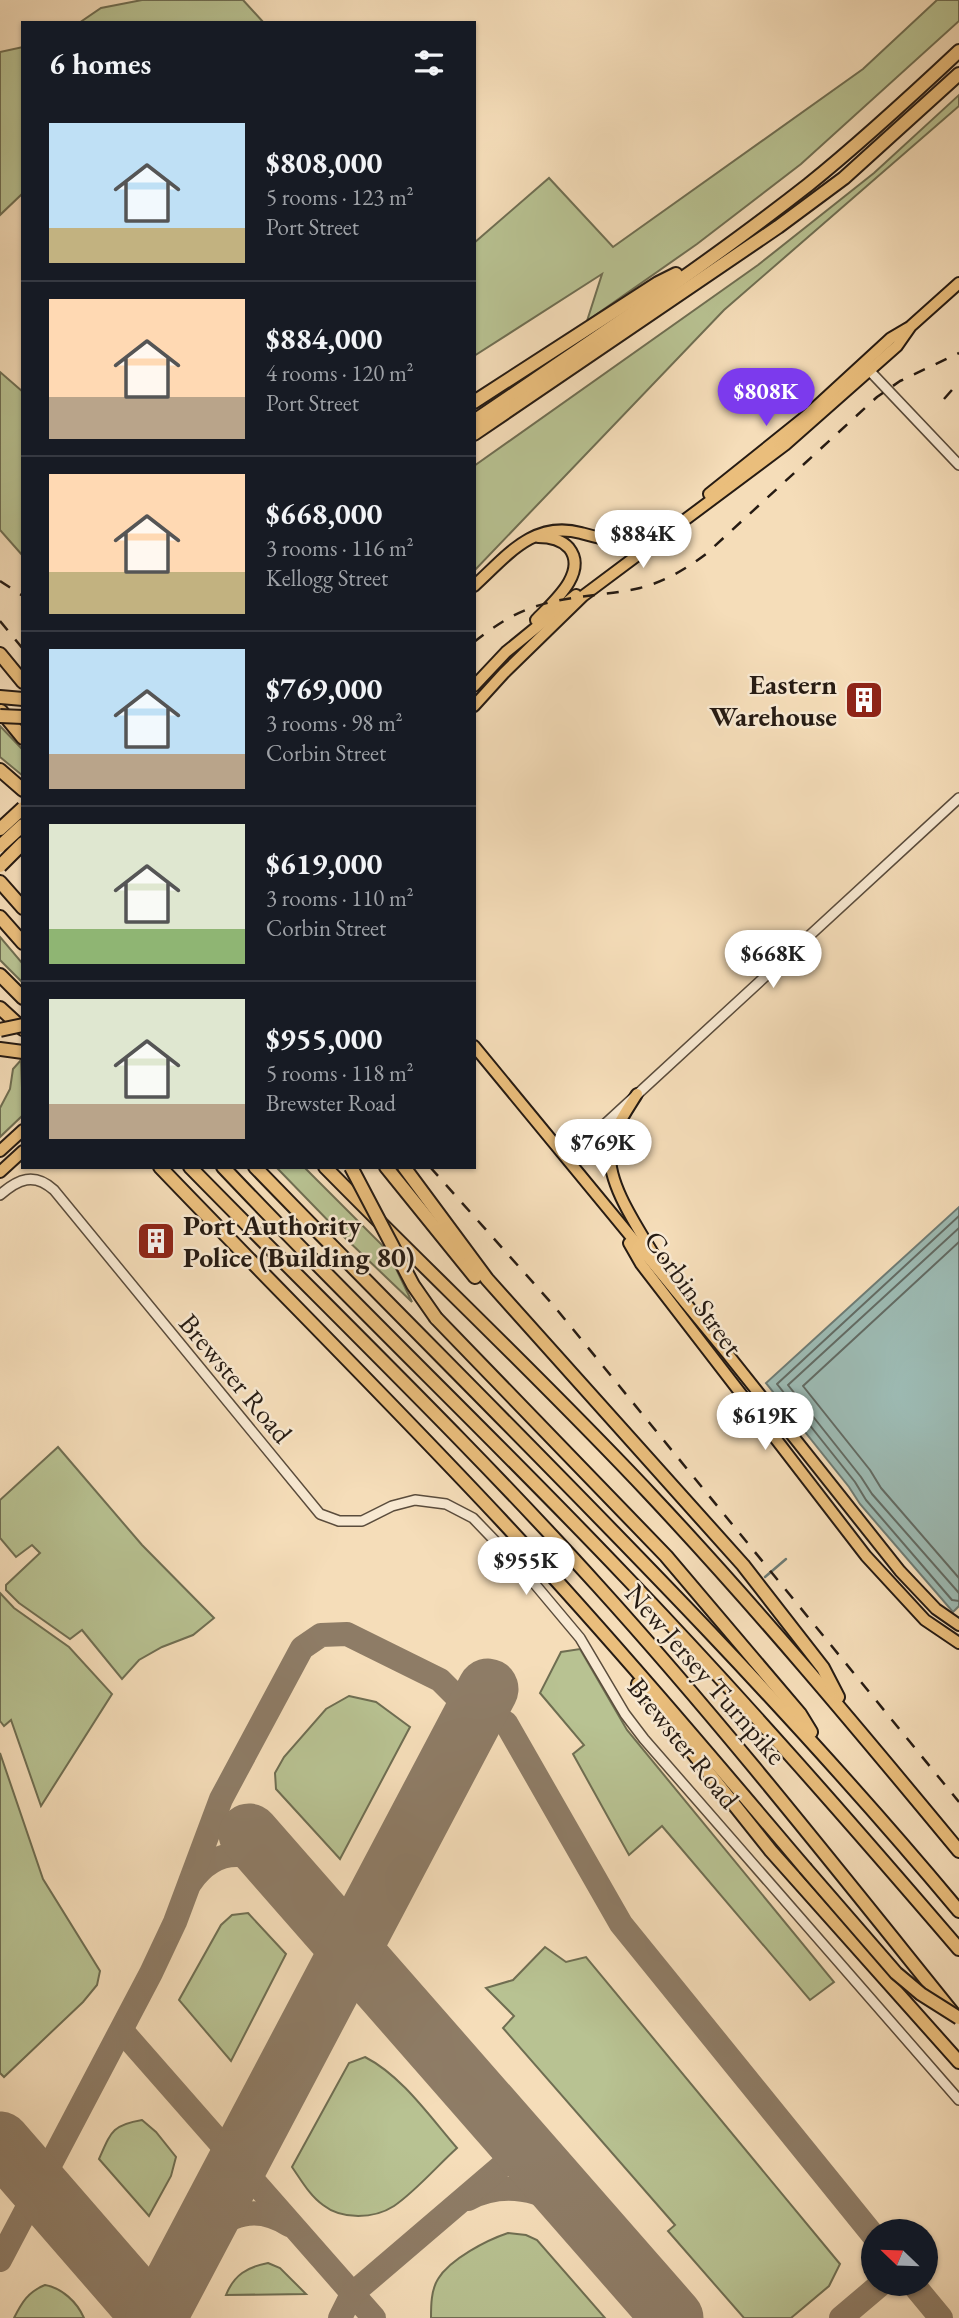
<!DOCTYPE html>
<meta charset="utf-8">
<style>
:root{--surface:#171b24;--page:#242831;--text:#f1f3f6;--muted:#9ea1a6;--line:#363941;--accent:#7c3aed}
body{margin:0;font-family:"EB Garamond",serif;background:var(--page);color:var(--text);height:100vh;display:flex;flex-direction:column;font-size:26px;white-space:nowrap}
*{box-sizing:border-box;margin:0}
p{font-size:23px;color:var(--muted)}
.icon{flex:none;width:38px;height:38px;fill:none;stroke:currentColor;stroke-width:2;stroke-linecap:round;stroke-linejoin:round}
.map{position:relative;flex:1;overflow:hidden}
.panel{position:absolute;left:21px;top:21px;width:455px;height:1148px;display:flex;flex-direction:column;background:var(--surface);border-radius:0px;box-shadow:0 2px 5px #0004}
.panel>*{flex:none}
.needle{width:46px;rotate:293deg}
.tools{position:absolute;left:861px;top:2219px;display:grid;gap:14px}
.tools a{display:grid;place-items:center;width:77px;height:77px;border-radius:50%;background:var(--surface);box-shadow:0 2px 5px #0004;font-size:35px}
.price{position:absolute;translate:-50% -60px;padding:0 16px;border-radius:24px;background:#fff;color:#222;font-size:23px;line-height:46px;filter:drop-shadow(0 2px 4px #0008)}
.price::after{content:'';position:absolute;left:50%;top:42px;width:21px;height:16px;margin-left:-10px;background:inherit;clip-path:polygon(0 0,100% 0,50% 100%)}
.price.current{background:var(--accent);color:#fff}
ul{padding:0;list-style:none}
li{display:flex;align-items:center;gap:21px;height:175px;padding:0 28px}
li+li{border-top:2px solid var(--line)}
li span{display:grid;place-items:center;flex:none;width:196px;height:140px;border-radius:0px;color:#555}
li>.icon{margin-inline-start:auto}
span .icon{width:84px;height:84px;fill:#fffc;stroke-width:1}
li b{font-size:30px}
h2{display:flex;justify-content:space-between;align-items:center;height:84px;padding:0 28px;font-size:30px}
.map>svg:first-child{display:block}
.green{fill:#b8c292;stroke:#6f6e52;stroke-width:2}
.water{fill:#9dbbb4;stroke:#6d7b74;stroke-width:2}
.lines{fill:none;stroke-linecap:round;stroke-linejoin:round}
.shore{stroke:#626b64;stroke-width:2}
.stream{stroke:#6d7b74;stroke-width:2.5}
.taxiway{stroke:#8e7c66;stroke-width:24}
.runway{stroke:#8e7c66;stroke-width:61}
.minor-casing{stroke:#5a4c3c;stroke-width:12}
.major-casing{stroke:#261b13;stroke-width:14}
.highway-casing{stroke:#261b13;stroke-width:16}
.minor{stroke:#f8e9d2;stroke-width:9}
.major{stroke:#eabe7c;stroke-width:10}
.highway{stroke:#eabe7c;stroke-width:12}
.rail{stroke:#261b13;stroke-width:2.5;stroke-dasharray:12 12;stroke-linecap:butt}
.highway-bridge-casing{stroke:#261b13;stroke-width:16;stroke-linecap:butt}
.highway-bridge{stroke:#eabe7c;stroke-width:12}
.labels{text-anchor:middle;stroke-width:5;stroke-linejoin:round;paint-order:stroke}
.poi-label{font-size:28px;font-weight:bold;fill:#261b13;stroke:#f8e9d2;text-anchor:end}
.street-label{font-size:28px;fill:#261b13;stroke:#f8e9d2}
</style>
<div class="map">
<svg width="959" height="2318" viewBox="0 0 959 2318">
<rect width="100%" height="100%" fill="#f5ddb9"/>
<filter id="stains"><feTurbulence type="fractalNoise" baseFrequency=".00286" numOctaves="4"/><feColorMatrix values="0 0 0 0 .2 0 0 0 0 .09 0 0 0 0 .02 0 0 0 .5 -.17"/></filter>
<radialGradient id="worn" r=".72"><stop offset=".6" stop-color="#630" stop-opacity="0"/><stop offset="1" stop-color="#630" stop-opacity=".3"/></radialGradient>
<g class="green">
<polygon points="142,0 243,0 264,23 79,23 101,8"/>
<polygon points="937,0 959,0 959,21 801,164 697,244 587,321 602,274 474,356 474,243 549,178 613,247 863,69"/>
<polygon points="23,47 23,193 0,215 0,52"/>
<polygon points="959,95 959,106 724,310 474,571 474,466 758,265 874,173"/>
<polygon points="0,372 23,392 23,556 0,530"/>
<polygon points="0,726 23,750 23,776 0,757"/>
<polygon points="0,937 23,964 23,983 0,960"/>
<polygon points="21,1060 23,1115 0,1137 0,1108 10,1089 13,1069"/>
<polygon points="276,1167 304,1167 387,1250 412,1302 342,1235"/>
<polygon points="58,1447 142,1545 214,1618 193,1635 162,1647 139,1660 122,1679 82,1630 70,1639 19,1603 6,1590 6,1585 40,1553 32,1545 16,1557 0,1538 0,1500"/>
<polygon points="0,1593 14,1608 69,1647 112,1694 41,1806 11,1720 4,1726 0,1721"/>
<polygon points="580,1649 627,1730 834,1982 810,2000 662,1826 629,1855 573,1754 584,1745 540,1693 561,1652"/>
<polygon points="349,1696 376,1702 410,1727 340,1859 276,1789 275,1773 284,1757 326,1709"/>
<polygon points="0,1753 43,1879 100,1971 97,1985 83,2002 4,2077 0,2073"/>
<polygon points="248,1913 286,1954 231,2061 179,2000 221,1925 232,1915"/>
<polygon points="545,1947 566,1962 586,1957 840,2264 829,2286 791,2318 744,2318 668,2231 675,2225 503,2028 514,2016 486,1988 513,1980"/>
<path d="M365 2057C402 2076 430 2117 457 2148 437 2166 416 2191 394 2206 374 2219 342 2220 323 2205 310 2196 301 2180 292 2167L349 2063Z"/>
<path d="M142 2120 156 2132 176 2157 171 2176 149 2216 99 2159C111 2132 112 2125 142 2120Z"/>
<path d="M508 2233 526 2235 537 2240 605 2318H431C431 2306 431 2290 438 2279 450 2259 487 2240 508 2233Z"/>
<path d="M268 2263 280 2268 306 2294 226 2295C234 2275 247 2267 268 2263Z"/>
<path d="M45 2285C62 2288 77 2302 84 2318H14C22 2302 28 2292 45 2285Z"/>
</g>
<polygon class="water" points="959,1207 959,1606 953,1612 860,1504 849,1487 766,1383"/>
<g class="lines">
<g class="shore">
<polyline points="959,1216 777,1384 855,1482 866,1500 952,1600 959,1601"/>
<polyline points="959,1228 788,1385 861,1477 872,1494 959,1593"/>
<polyline points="959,1242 803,1386 870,1470 881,1488 959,1578"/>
</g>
<polyline class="stream" points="765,1577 786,1559"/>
<g class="taxiway">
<polyline points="470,1724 484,1716 496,1718 506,1723 621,1924 873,2235"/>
<path d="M191 1882C218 1844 254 1850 286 1877"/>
<polyline points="122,2031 374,2318"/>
<polyline points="0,2158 12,2162 26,2173"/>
<path d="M468 2199C514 2175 562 2197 595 2230"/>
<path d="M188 2257C215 2224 246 2197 289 2225"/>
<polyline points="0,2260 151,1973 175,1922 221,1799 302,1648 321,1635 347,1634 440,1680 456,1696 462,1709 463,1730 452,1757"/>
<polyline points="913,2284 941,2318"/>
<polyline points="340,2318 352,2294 524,2147"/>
<polyline points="841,2318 881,2284"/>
</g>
<g class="runway">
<polyline points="249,1834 673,2318"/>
<polyline points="0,2142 153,2318"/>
<polyline points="156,2318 488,1689"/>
</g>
<defs>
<g id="minor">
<polyline points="866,367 959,465"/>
<polyline points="567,1159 959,798"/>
<path d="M0 1195C18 1179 34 1172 54 1190L320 1514 339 1521H362L392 1506 415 1500 446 1504 473 1518 523 1570 580 1638 625 1714 644 1739 959 2100"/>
</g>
<g id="major">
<polyline points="709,494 805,417 891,338 908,328"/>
<path d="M474 586C506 557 533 520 581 533 603 539 624 545 646 540"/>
<path d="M536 620C551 604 589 573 569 548 561 539 549 537 538 537"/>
<polyline points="474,686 506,652 576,595"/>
<polyline points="474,706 504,673 583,596 785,445 897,346 911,326 959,283"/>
<polyline points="474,1046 726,1352 900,1571 936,1609 959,1625"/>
<path d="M637 1094C626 1112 611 1132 610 1153 608 1187 641 1232 658 1262"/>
<polyline points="0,1151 23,1130"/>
<polyline points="0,1172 23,1151"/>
<polyline points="629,1243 641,1264 866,1556 925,1620 959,1643"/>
</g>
<g id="highway">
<polyline points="474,402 658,283 676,274"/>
<path d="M474 421C587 344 701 269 808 185 860 143 910 97 959 51"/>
<polyline points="474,434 778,227 844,178 959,74"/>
<polyline points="0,654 23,682"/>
<polyline points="0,697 23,699"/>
<polyline points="1,711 23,738"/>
<polyline points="0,770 23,790"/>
<polyline points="0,882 23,908"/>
<polyline points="0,917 23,943"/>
<polyline points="0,975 23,998"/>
<polyline points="0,1008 23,1029"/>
<polyline points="0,1049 23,1052"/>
<path d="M160 1167C274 1286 390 1401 502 1521 607 1634 706 1751 805 1868"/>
<path d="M190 1167C326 1306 467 1441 598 1586 722 1723 837 1869 953 2013"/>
<path d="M223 1167C354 1306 493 1437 624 1575 740 1696 850 1822 959 1949"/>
<path d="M255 1167C493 1413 740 1648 959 1911"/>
<path d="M325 1167C433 1277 545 1382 650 1494 758 1609 859 1730 959 1851"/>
<polyline points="386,1167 475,1277"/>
<polyline points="404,1167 487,1279 743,1565 823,1668 838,1697"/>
<polyline points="436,1318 666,1556 800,1714 811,1732"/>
<polyline points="638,1684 771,1851 959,2062"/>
</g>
</defs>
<use href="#minor" class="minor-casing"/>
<use href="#major" class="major-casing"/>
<use href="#highway" class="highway-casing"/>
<use href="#minor" class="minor"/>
<use href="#major" class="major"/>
<use href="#highway" class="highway"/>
<g class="rail">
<polyline points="944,399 959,382"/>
<polyline points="0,581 23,596"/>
<polyline points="0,621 23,649"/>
<path d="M474 642C492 628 512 614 534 607 568 595 605 596 640 588 664 582 686 569 706 554L877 397 900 381 959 353"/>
<polyline points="430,1167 554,1306 959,1802"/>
</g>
<defs>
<g id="highway-bridge">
<polyline points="0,716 23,717"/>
<polyline points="0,829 23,808"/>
<polyline points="0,846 23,825"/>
<polyline points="0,866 23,843"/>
<polyline points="0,1030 23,1025"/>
<polyline points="351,1167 413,1285 436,1318"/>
<polyline points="805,1868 896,1973 921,1994 959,2018"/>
</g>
</defs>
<use href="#highway-bridge" class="highway-bridge-casing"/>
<use href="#highway-bridge" class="highway-bridge"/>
</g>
<defs>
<symbol id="building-square" viewBox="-11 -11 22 22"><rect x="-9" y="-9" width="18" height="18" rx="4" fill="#8f2418" stroke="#f8e9d2"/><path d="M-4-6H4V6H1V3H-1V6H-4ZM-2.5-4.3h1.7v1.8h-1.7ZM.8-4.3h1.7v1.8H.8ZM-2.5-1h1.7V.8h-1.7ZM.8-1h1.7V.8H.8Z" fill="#fff"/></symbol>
</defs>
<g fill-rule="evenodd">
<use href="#building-square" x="842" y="678" width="44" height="44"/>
<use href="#building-square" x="134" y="1219" width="44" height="44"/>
</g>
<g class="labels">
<g class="poi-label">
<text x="837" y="694">Eastern<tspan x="837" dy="32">Warehouse</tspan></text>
<text x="183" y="1235" text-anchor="start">Port Authority<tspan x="183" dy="32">Police (Building 80)</tspan></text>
</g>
<g class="street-label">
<text transform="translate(694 1293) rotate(54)" y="10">Corbin Street</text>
<text transform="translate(236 1378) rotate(50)" y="10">Brewster Road</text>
<text transform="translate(706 1674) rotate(49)" y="10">New Jersey Turnpike</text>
<text transform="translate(684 1743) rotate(51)" y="10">Brewster Road</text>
</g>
</g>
<rect width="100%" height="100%" filter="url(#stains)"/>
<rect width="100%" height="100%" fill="url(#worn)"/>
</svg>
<div class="tools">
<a><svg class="needle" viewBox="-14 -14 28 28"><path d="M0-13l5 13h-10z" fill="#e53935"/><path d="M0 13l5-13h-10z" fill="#9ea1a6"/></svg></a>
</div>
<b class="price current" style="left:766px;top:428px">$808K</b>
<b class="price" style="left:643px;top:570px">$884K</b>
<b class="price" style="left:773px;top:990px">$668K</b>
<b class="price" style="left:603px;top:1179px">$769K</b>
<b class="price" style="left:765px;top:1452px">$619K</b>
<b class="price" style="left:526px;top:1597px">$955K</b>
<section class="panel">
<h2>6 homes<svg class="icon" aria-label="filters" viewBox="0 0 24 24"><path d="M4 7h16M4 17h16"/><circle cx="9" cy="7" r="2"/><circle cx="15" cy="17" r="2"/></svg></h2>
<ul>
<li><span style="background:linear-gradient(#bfe0f5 75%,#c2b280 0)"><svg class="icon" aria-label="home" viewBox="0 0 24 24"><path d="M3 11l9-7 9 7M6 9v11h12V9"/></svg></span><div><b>$808,000</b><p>5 rooms · 123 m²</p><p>Port Street</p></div></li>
<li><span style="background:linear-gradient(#ffd9b3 70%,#b9a48a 0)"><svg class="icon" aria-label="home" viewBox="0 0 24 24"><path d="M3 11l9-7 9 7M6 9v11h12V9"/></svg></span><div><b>$884,000</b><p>4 rooms · 120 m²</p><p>Port Street</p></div></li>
<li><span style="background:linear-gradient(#ffd9b3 70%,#c2b280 0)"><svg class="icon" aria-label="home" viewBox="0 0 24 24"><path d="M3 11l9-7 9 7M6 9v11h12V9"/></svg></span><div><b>$668,000</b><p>3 rooms · 116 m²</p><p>Kellogg Street</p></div></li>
<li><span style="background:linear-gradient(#bfe0f5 75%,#b9a48a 0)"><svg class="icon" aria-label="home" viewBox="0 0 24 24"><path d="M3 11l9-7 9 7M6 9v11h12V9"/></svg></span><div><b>$769,000</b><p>3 rooms · 98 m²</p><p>Corbin Street</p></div></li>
<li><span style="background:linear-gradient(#dfe7d0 75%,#8fb573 0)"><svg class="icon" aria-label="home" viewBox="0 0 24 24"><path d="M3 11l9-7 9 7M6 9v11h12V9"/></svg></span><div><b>$619,000</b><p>3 rooms · 110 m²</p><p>Corbin Street</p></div></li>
<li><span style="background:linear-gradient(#dfe7d0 75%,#b9a48a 0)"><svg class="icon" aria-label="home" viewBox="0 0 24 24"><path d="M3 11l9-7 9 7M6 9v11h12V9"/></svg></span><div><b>$955,000</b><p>5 rooms · 118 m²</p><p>Brewster Road</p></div></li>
</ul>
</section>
</div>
